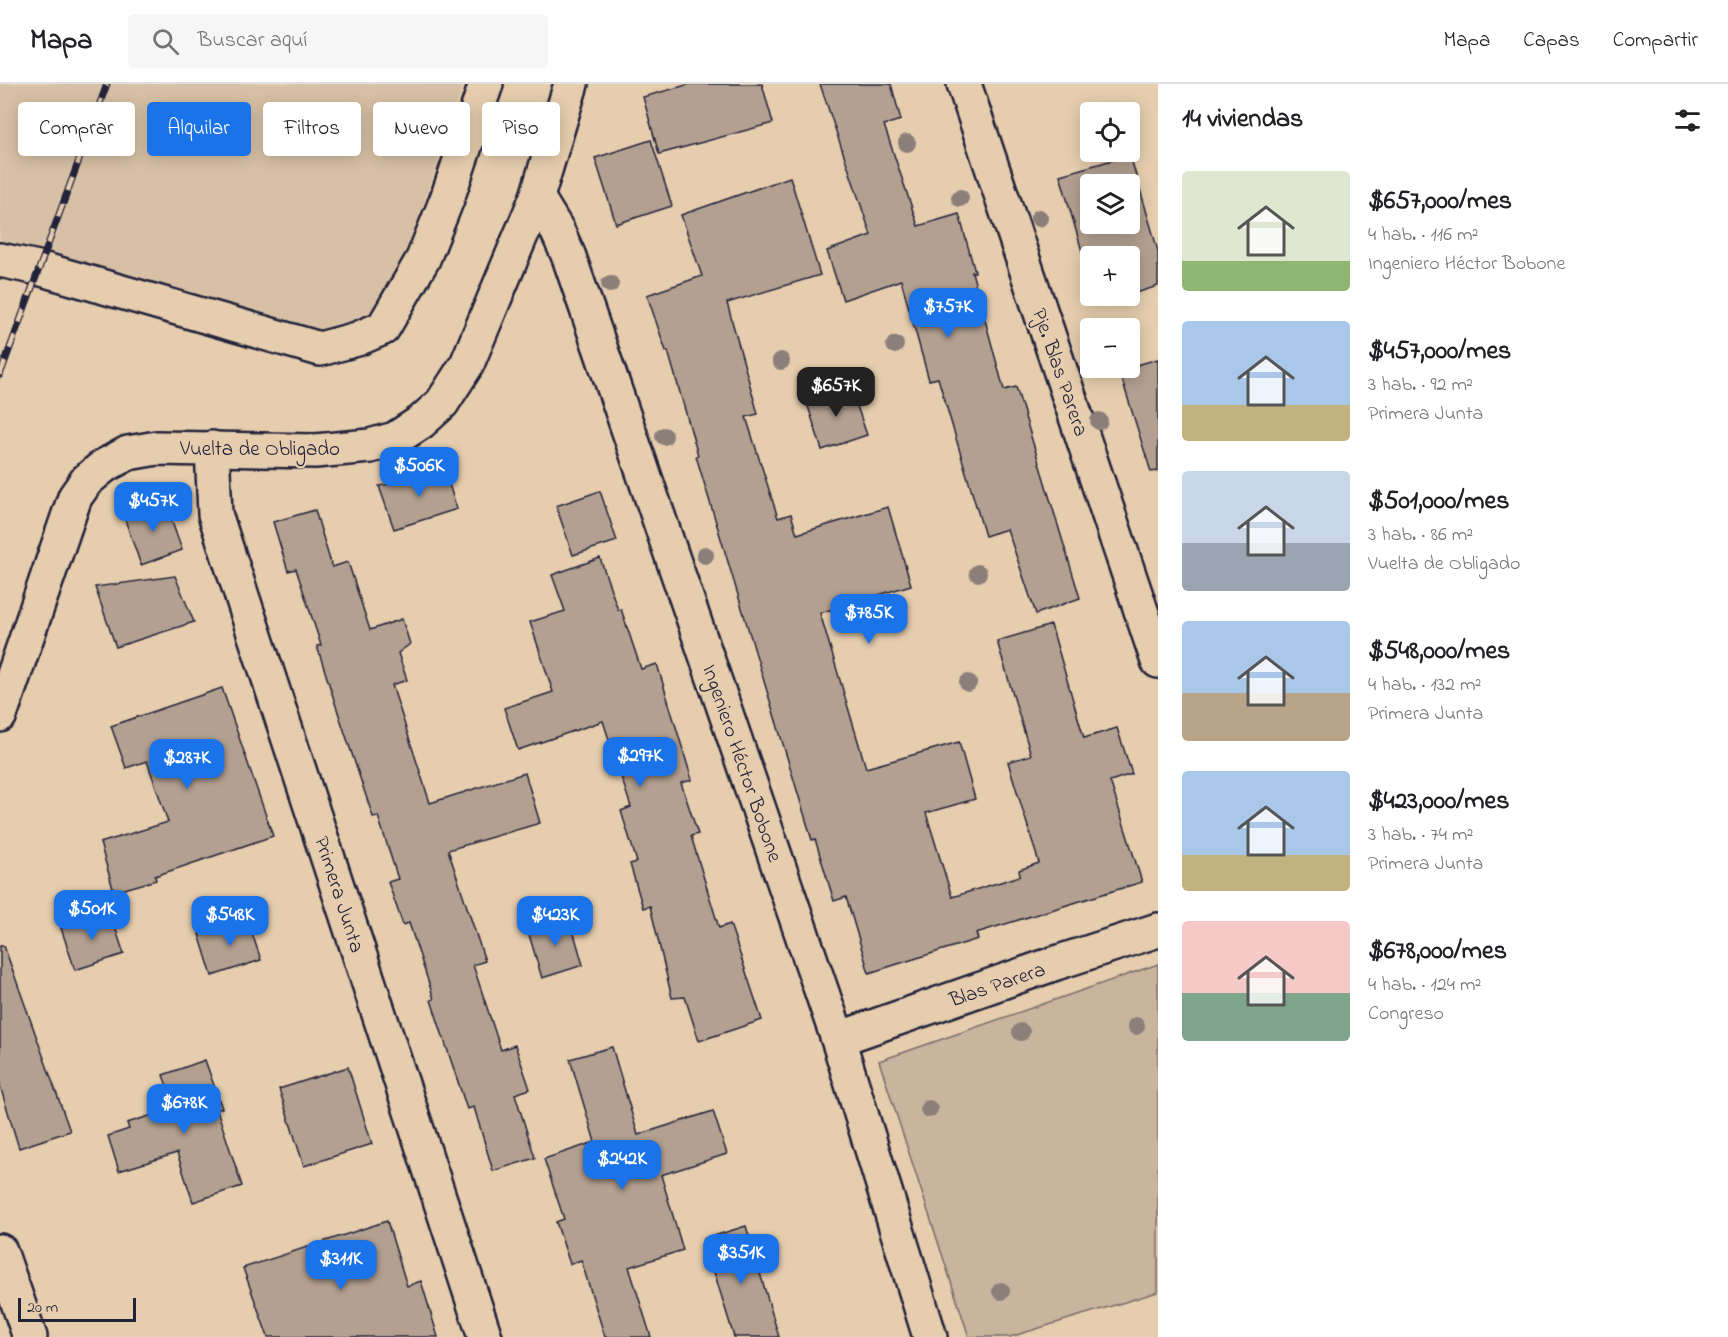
<!DOCTYPE html>
<html lang="es">
<meta charset="utf-8">
<style>
:root{--surface:#fff;--page:#f6f6f6;--text:#202124;--muted:#757577;--line:#e0e0e0;--accent:#1a73e8}
body{margin:0;font-family:"Indie Flower",sans-serif;background:var(--page);color:var(--text);height:100vh;display:flex;flex-direction:column;font-size:22px;white-space:nowrap}
*{box-sizing:border-box;margin:0}
p{font-size:20px;color:var(--muted)}
.icon{flex:none;width:33px;height:33px;fill:none;stroke:currentColor;stroke-width:2;stroke-linecap:round;stroke-linejoin:round}
.map{position:relative;flex:1;overflow:hidden}
.details{display:flex;flex-direction:column;background:var(--surface);width:570px}
.details>*{flex:none}
.hud{position:absolute;left:18px;top:18px;width:570px;height:54px;display:flex;gap:12px}
.fabs{position:absolute;left:1080px;top:18px;display:grid;gap:12px}
.fabs a{display:grid;place-items:center;width:60px;height:60px;border-radius:6px;background:var(--surface);box-shadow:0 3px 15px #0003;font-size:30px}
.scale{position:absolute;left:18px;bottom:15px;width:118px;box-sizing:border-box;padding-left:6px;border:3px solid #22223b;border-top:0;font-size:16px;line-height:21px;white-space:nowrap;color:#22223b;-webkit-text-stroke:4px #e6cdae;paint-order:stroke}
.price{position:absolute;translate:-50% -51px;padding:0 14px;border-radius:12px;background:var(--accent);color:#fff;font-size:20px;line-height:39px;filter:drop-shadow(0 2px 3px #0008)}
.price::after{content:'';position:absolute;left:50%;top:36px;width:18px;height:14px;margin-left:-9px;background:inherit;clip-path:polygon(0 0,100% 0,50% 100%)}
.price.active{background:#222;color:#fff}
ul{padding:0;list-style:none}
li{display:flex;align-items:center;gap:18px;height:150px;padding:0 24px}
li span{display:grid;place-items:center;flex:none;width:168px;height:120px;border-radius:6px;color:#555}
li>.icon{margin-inline-start:auto}
span .icon{width:72px;height:72px;fill:#fffc;stroke-width:1}
li b{font-size:26px}
h2{display:flex;justify-content:space-between;align-items:center;height:72px;padding:0 24px;font-size:26px}
.tag{padding:0 21px;border-radius:6px;background:var(--surface);box-shadow:0 3px 15px #0003;font-size:21px;line-height:54px}
.tag.active{background:var(--accent);color:#fff}
header{display:flex;align-items:center;gap:36px;box-sizing:border-box;height:84px;padding:0 30px;background:var(--surface);border-bottom:2px solid var(--line)}
header strong{font-size:28px}
nav{display:flex;gap:33px;margin-inline-start:auto;font-size:21px}
.search{width:420px;height:54px;background:var(--page);display:flex;align-items:center;gap:15px;box-sizing:border-box;padding:0 21px;border-radius:6px;color:var(--muted);font-size:22px}
main{display:flex;flex:1;min-height:0}
.map>svg:first-child{display:block}
.built{fill:#d7c0a5}
.green{fill:#c9b49d;stroke:#766b6c;stroke-width:1.5}
.building{fill:#b3a090;stroke:#22223b;stroke-width:1.5;fill-rule:evenodd}
.lines{fill:none;stroke-linecap:round;stroke-linejoin:round}
.minor-casing{stroke:#22223b;stroke-width:38}
.minor{stroke:#e6cdae;stroke-width:33}
.rail-casing{stroke:#22223b;stroke-width:7}
.rail{stroke:#e6cdae;stroke-width:4.5;stroke-dasharray:14;stroke-linecap:butt}
.tree{fill:#8c7f7a}
.labels{text-anchor:middle;stroke-width:4.5;stroke-linejoin:round;paint-order:stroke}
.street-label{font-size:21px;fill:#22223b;stroke:#e6cdae}
</style>
<header>
<strong>Mapa</strong>
<div class="search"><svg class="icon" aria-label="search" viewBox="0 0 24 24"><circle cx="10" cy="10" r="6"/><path d="M15 15l6 6"/></svg>Buscar aquí</div>
<nav><a>Mapa</a><a>Capas</a><a>Compartir</a></nav>
</header>
<main>
<div class="map">
<svg width="1158" height="1253" viewBox="0 0 1158 1253">
<rect width="100%" height="100%" fill="#e6cdae"/>
<filter id="ink" filterUnits="userSpaceOnUse"><feTurbulence type="fractalNoise" baseFrequency=".0167" numOctaves="2"/><feDisplacementMap in="SourceGraphic" scale="12" xChannelSelector="R" yChannelSelector="G"/><feConvolveMatrix kernelMatrix="1 2 1 2 8 2 1 2 1" color-interpolation-filters="sRGB"/></filter>
<g filter="url(#ink)">
<polygon class="built" points="0,0 463,0 383,244 357,255 0,190"/>
<polygon class="green" points="1158,880 1158,1208 1010,1253 969,1253 879,977"/>
<g class="building">
<polygon points="690,0 762,0 773,39 659,70 643,13"/>
<polygon points="820,0 891,0 901,36 884,41 918,142 959,130 975,188 972,188 1004,306 1016,303 1080,514 1036,530 1007,445 985,452 938,294 929,296 901,196 843,216 827,167 871,151"/>
<polygon points="651,56 672,122 616,140 595,74"/>
<path d="M1130 71 1158 167V202L1130 211V172H1090V195L1060 91ZM1090 100H1130V140H1090Z"/>
<polygon points="790,93 820,191 727,219 758,330 746,333 778,434 791,430 797,450 888,423 911,501 820,529 866,684 959,658 975,715 926,729 952,813 1020,792 1019,786 1039,779 1008,678 1031,671 997,557 1051,541 1084,654 1117,644 1132,690 1110,697 1142,798 976,849 978,855 869,889 846,813 834,817 815,755 812,756 696,372 698,371 668,267 666,267 647,211 702,192 681,131"/>
<polygon points="1095,212 1127,212 1098,220"/>
<polygon points="1158,275 1158,387 1151,388 1119,286"/>
<polygon points="850,302 867,351 822,366 806,316"/>
<polygon points="443,382 457,425 394,445 379,402 410,396"/>
<polygon points="600,407 617,457 573,471 556,422"/>
<polygon points="165,418 182,466 141,481 124,433"/>
<polygon points="315,426 332,483 348,478 370,546 402,535 410,560 398,569 407,596 392,601 430,719 525,689 540,739 448,766 485,877 473,881 501,966 515,961 530,1005 515,1010 535,1074 493,1087 474,1023 467,1025 431,916 434,915 409,839 403,841 388,798 398,795 378,732 373,733 335,619 317,562 321,561 296,485 288,487 273,438"/>
<polygon points="600,474 618,526 621,525 641,585 657,580 692,696 681,699 698,750 691,752 719,844 730,840 762,936 699,957 685,913 672,914 650,822 643,824 630,780 637,778 621,727 631,723 603,637 518,666 504,624 553,608 530,538 565,527 552,491"/>
<polygon points="175,492 194,538 116,563 95,503"/>
<polygon points="222,604 273,752 155,792 156,796 114,808 100,759 168,738 147,677 126,684 111,642"/>
<polygon points="110,828 124,870 75,886 61,844"/>
<polygon points="569,832 583,881 542,894 527,844"/>
<polygon points="247,834 261,876 212,892 199,850"/>
<polygon points="0,862 4,862 70,1047 19,1064 0,1002"/>
<polygon points="612,963 638,1051 713,1027 727,1070 661,1091 683,1166 629,1183 651,1253 605,1253 581,1176 570,1180 556,1138 564,1135 544,1075 595,1058 570,975"/>
<polygon points="205,976 222,1024 217,1026 242,1102 193,1118 177,1069 119,1087 108,1052 129,1045 127,1039 175,1024 163,991"/>
<polygon points="348,983 372,1060 304,1082 279,1005"/>
<polygon points="387,1137 407,1202 421,1197 438,1253 268,1253 243,1184"/>
<polygon points="746,1142 779,1253 734,1253 704,1155"/>
</g>
<g class="lines">
<defs>
<g id="minor">
<polyline points="964,0 1158,577"/>
<polyline points="537,113 557,146 569,173 838,955 930,1253"/>
<polyline points="0,176 38,184 320,265 357,255 383,244 423,175 447,115 486,0"/>
<polyline points="212,364 215,430 485,1253"/>
<polyline points="0,631 75,413 87,396 104,382 128,369 157,364 315,367 370,362 395,355 421,338 442,319 467,280 537,113 571,0"/>
<polyline points="838,955 1056,879 1158,846"/>
<polyline points="0,1167 30,1253"/>
</g>
</defs>
<use href="#minor" class="minor-casing"/>
<use href="#minor" class="minor"/>
<defs>
<polyline id="rail" points="0,291 107,0"/>
</defs>
<use href="#rail" class="rail-casing"/>
<use href="#rail" class="rail"/>
</g>
<g class="tree">
<circle cx="907" cy="59" r="9"/>
<circle cx="960" cy="114" r="9"/>
<circle cx="1039" cy="134" r="9"/>
<circle cx="610" cy="200" r="9"/>
<circle cx="895" cy="261" r="9"/>
<circle cx="781" cy="277" r="9"/>
<circle cx="1099" cy="337" r="9"/>
<circle cx="664" cy="352" r="9"/>
<circle cx="705" cy="471" r="9"/>
<circle cx="978" cy="489" r="9"/>
<circle cx="968" cy="599" r="9"/>
<circle cx="1136" cy="942" r="9"/>
<circle cx="1021" cy="948" r="9"/>
<circle cx="929" cy="1025" r="9"/>
<circle cx="1001" cy="1207" r="9"/>
</g>
</g>
<g class="labels">
<g class="street-label">
<text transform="translate(1061 288) rotate(71)" y="7">Pje. Blas Parera</text>
<text x="260" y="371">Vuelta de Obligado</text>
<text transform="translate(743 679) rotate(71)" y="7">Ingeniero Héctor Bobone</text>
<text transform="translate(340 810) rotate(72)" y="7">Primera Junta</text>
<text transform="translate(997 900) rotate(-19)" y="7">Blas Parera</text>
</g>
</g>
</svg>
<div class="fabs">
<a><svg class="icon" aria-label="locate" viewBox="0 0 24 24"><circle cx="12" cy="12" r="6"/><path d="M12 2v4M12 18v4M2 12h4M18 12h4"/></svg></a>
<a><svg class="icon" aria-label="layers" viewBox="0 0 24 24"><path d="M12 4l9 5-9 5-9-5zM3 14l9 5 9-5"/></svg></a>
<a>+</a>
<a>−</a>
</div>
<div class="scale">20 m</div>
<b class="price" style="left:948px;top:255px">$757K</b>
<b class="price active" style="left:836px;top:334px">$657K</b>
<b class="price" style="left:419px;top:414px">$506K</b>
<b class="price" style="left:153px;top:449px">$457K</b>
<b class="price" style="left:869px;top:561px">$785K</b>
<b class="price" style="left:640px;top:704px">$297K</b>
<b class="price" style="left:187px;top:706px">$287K</b>
<b class="price" style="left:92px;top:857px">$501K</b>
<b class="price" style="left:230px;top:863px">$548K</b>
<b class="price" style="left:555px;top:863px">$423K</b>
<b class="price" style="left:184px;top:1051px">$678K</b>
<b class="price" style="left:622px;top:1107px">$242K</b>
<b class="price" style="left:741px;top:1201px">$351K</b>
<b class="price" style="left:341px;top:1207px">$311K</b>
<div class="hud">
<a class="tag">Comprar</a>
<a class="tag active">Alquilar</a>
<a class="tag">Filtros</a>
<a class="tag">Nuevo</a>
<a class="tag">Piso</a>
</div>
</div>
<section class="details">
<h2>14 viviendas<svg class="icon" aria-label="filters" viewBox="0 0 24 24"><path d="M4 7h16M4 17h16"/><circle cx="9" cy="7" r="2"/><circle cx="15" cy="17" r="2"/></svg></h2>
<ul>
<li><span style="background:linear-gradient(#dfe7d0 75%,#8fb573 0)"><svg class="icon" aria-label="home" viewBox="0 0 24 24"><path d="M3 11l9-7 9 7M6 9v11h12V9"/></svg></span><div><b>$657,000/mes</b><p>4 hab. · 116 m²</p><p>Ingeniero Héctor Bobone</p></div></li>
<li><span style="background:linear-gradient(#a9c7e8 70%,#c2b280 0)"><svg class="icon" aria-label="home" viewBox="0 0 24 24"><path d="M3 11l9-7 9 7M6 9v11h12V9"/></svg></span><div><b>$457,000/mes</b><p>3 hab. · 92 m²</p><p>Primera Junta</p></div></li>
<li><span style="background:linear-gradient(#c9d6e8 60%,#9aa5b1 0)"><svg class="icon" aria-label="home" viewBox="0 0 24 24"><path d="M3 11l9-7 9 7M6 9v11h12V9"/></svg></span><div><b>$501,000/mes</b><p>3 hab. · 86 m²</p><p>Vuelta de Obligado</p></div></li>
<li><span style="background:linear-gradient(#a9c7e8 60%,#b9a48a 0)"><svg class="icon" aria-label="home" viewBox="0 0 24 24"><path d="M3 11l9-7 9 7M6 9v11h12V9"/></svg></span><div><b>$548,000/mes</b><p>4 hab. · 132 m²</p><p>Primera Junta</p></div></li>
<li><span style="background:linear-gradient(#a9c7e8 70%,#c2b280 0)"><svg class="icon" aria-label="home" viewBox="0 0 24 24"><path d="M3 11l9-7 9 7M6 9v11h12V9"/></svg></span><div><b>$423,000/mes</b><p>3 hab. · 74 m²</p><p>Primera Junta</p></div></li>
<li><span style="background:linear-gradient(#f6c9c9 60%,#7fa58c 0)"><svg class="icon" aria-label="home" viewBox="0 0 24 24"><path d="M3 11l9-7 9 7M6 9v11h12V9"/></svg></span><div><b>$678,000/mes</b><p>4 hab. · 124 m²</p><p>Congreso</p></div></li>
</ul>
</section>
</main>
